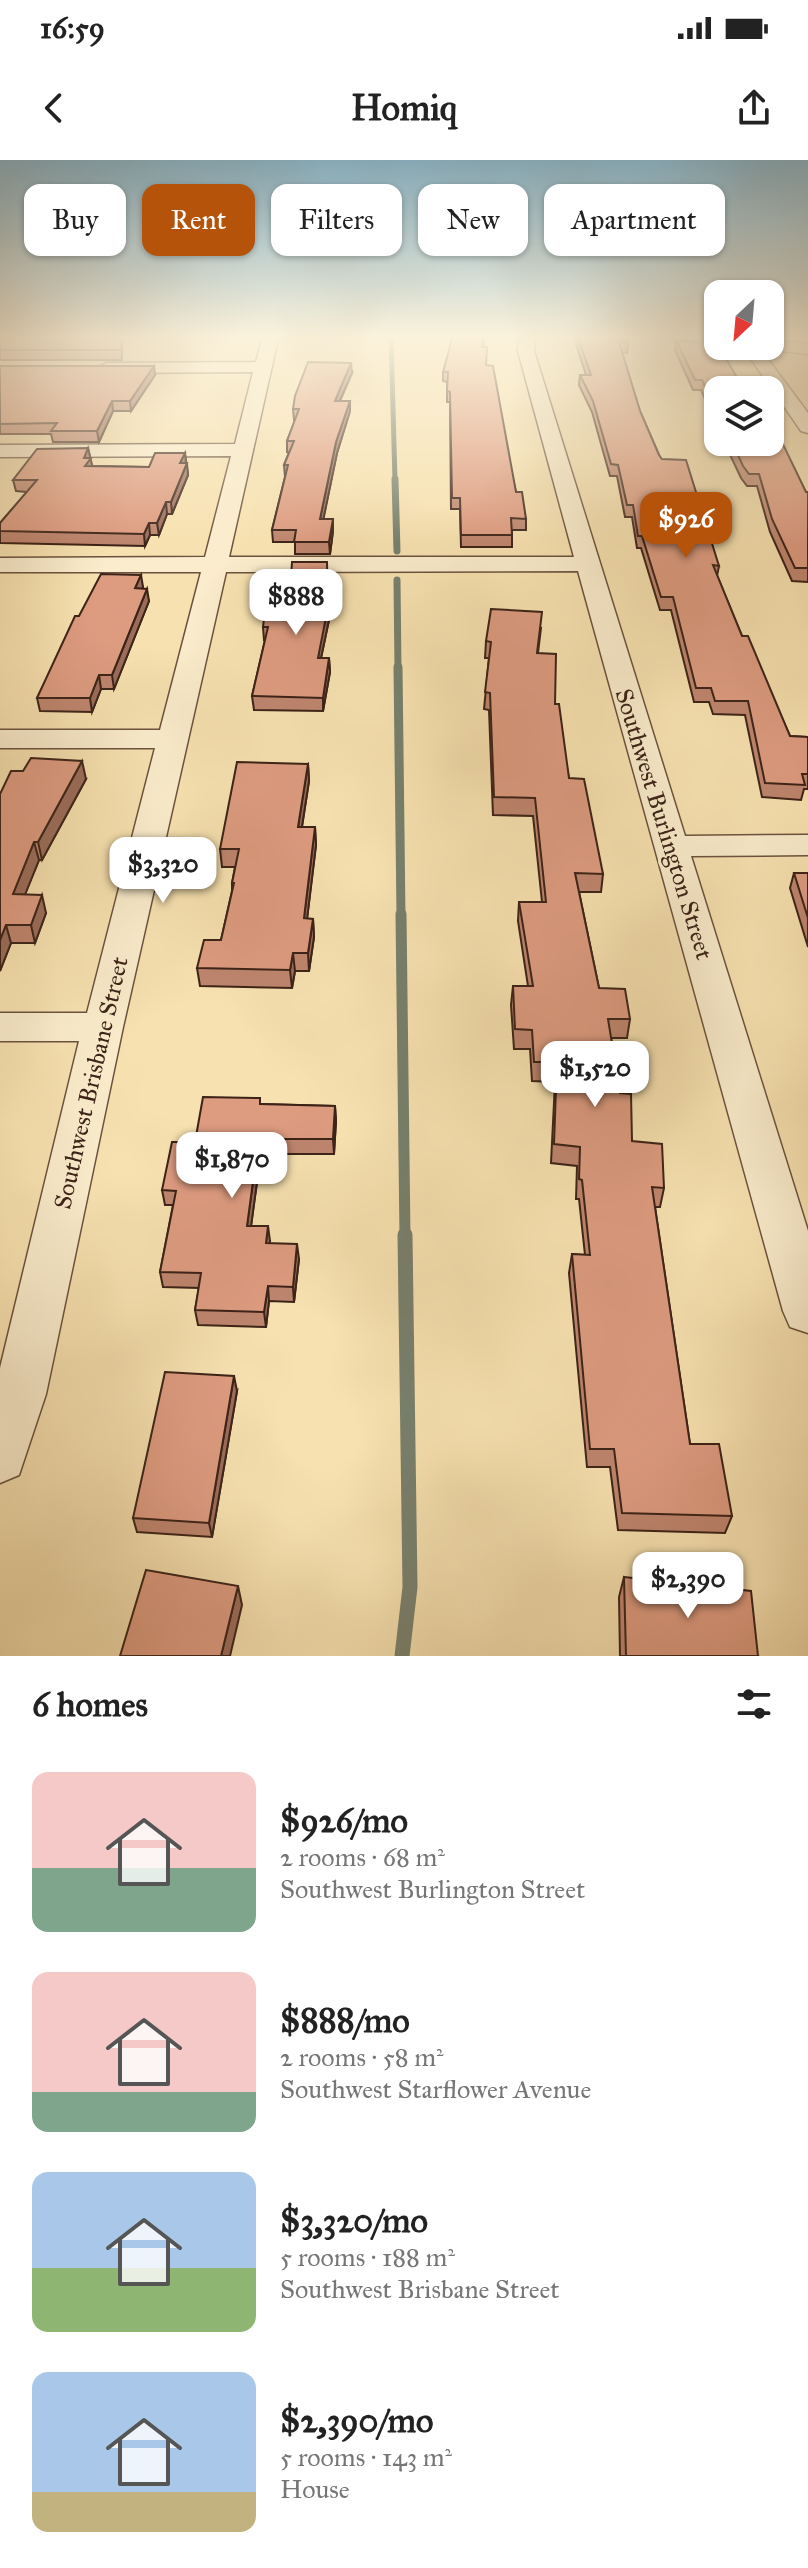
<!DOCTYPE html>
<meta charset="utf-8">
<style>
:root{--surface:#fff;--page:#f2f2f2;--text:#222;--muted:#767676;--accent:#b45309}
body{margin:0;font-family:"IM FELL Great Primer",serif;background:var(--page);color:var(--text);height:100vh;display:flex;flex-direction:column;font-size:30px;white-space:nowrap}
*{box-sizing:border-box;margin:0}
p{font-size:26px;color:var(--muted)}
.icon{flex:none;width:44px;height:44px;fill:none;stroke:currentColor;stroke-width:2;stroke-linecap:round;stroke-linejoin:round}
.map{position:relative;height:1496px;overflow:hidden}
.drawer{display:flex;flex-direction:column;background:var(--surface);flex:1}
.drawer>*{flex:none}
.banner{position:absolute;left:24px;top:24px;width:760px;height:72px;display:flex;gap:16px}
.needle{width:52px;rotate:206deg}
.fabs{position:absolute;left:704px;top:120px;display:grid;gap:16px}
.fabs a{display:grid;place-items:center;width:80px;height:80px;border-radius:16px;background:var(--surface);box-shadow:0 2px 6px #0004;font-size:40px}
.price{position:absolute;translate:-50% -68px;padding:0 18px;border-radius:16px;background:#fff;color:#222;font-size:26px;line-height:52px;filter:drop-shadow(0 2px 4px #0008)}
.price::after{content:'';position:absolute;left:50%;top:48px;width:24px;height:18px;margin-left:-12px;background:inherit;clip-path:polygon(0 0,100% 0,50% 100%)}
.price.active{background:var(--accent);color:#fff}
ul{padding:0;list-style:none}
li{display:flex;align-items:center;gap:24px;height:200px;padding:0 32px}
li span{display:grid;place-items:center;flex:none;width:224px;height:160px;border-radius:16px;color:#555}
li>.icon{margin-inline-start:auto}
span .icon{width:96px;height:96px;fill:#fffc;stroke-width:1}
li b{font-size:34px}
h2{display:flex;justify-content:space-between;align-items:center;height:96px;padding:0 32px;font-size:34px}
.pill{padding:0 28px;border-radius:16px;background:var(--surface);box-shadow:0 2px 6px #0004;font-size:28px;line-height:72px}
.pill.active{background:var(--accent);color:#fff}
.status{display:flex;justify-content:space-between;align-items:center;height:56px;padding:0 40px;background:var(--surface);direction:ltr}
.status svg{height:22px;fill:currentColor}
header{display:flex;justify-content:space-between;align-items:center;height:104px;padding:0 32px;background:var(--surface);font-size:36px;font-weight:700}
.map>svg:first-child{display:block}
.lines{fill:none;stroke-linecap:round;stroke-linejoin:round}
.stream-far4{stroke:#77806d;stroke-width:5}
.stream-far3{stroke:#77806d;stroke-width:7}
.stream-far2{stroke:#77806d;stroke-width:9}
.stream-far1{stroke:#77806d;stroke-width:11}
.stream{stroke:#77806d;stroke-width:15}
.minor-casing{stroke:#6b523e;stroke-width:3}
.minor{fill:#faeccc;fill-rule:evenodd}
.wall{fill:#be856e;stroke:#3c2318;stroke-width:2}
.shaded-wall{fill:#9b6c5a;stroke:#3c2318;stroke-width:2}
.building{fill:#dd9b80;stroke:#3c2318;stroke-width:2}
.labels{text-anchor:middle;stroke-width:6;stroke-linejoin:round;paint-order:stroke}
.street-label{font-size:24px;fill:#3c2318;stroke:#faeccc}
</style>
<div class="status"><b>16:59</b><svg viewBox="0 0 49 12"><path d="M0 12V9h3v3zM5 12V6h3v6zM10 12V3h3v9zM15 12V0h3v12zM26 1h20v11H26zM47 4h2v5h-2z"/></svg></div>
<header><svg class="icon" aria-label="back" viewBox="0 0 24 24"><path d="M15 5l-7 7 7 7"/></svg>Homiq<svg class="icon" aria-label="share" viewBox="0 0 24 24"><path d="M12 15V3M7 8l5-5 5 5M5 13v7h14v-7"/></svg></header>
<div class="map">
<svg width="808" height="1496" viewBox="0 0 808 1496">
<rect width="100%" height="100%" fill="#f7e1b0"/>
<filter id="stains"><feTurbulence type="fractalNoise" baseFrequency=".0025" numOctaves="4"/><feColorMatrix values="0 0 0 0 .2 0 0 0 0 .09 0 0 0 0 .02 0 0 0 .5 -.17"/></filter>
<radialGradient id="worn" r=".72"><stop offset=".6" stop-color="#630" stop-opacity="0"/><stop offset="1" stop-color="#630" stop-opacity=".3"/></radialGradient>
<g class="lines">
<polyline class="stream-far4" points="391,175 395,321"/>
<g class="stream-far3">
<polyline points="395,319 397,391"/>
<polyline points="397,420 398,509"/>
</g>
<polyline class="stream-far2" points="398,507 401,756"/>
<polyline class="stream-far1" points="401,754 405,1077"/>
<polyline class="stream" points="402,1496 410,1427 405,1075"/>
<defs>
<g id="minor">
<polygon points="263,175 279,175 229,397 574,397 518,191 519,175 535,175 534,191 685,676 808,675 808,695 691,696 808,1071 808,1173 790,1167 783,1151 578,411 226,412 123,867 46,1234 19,1315 0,1323 0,1208 79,881 0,881 0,853 87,853 155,588 0,588 0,570 160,570 201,412 0,412 0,398 205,397 231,296 0,297 0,285 235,284 253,212 106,213 97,208 106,203 256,202"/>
<polygon points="680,175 718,175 718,184 688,180"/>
<polygon points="770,180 808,184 808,194 764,189 762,186 770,186"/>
<polygon points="742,186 758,186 808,253 808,273 801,271"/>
</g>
</defs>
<use href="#minor" class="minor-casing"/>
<use href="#minor" class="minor"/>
</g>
<g class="wall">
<polygon points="0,175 122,176 122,200 0,200"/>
<polygon points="573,175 624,175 628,183 627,193 622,192 640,251 659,295 719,406 717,416 742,476 790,576 808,577 808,629 804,629 801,640 762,637 745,555 713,554 709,542 694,542 671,450 660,450 641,388 637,388 632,357 625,357 617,316 610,316 592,252 579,225 580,215 586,215"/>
<polygon points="694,175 704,175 714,185 718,230 718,268 701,230 693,230 675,190 676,180 693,182"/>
<polygon points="484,183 484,187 486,205 516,332 526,359 526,370 512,370 512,387 461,387 460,349 451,349 450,242 447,242 447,222 443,221 443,212"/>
<polygon points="0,206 155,215 131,251 113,251 99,282 53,282 51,274 0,274"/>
<polygon points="352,213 340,241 350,241 350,251 337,293 323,359 333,371 330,394 295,394 295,382 273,382 272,370 285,317 284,305 289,292 287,292 287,281 295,260 294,260 293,249"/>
<polygon points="724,282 770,282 806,332 808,332 808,422 792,421 770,372 757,326 747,326 741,318"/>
<polygon points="88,288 92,306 149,307 185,293 188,315 172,354 167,354 159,375 150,375 145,386 0,383 0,363 27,332 16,331 13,320"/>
<polygon points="143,427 143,428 149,441 114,529 101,529 92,552 40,551 37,538 79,456"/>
<polygon points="329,460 321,498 329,498 330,512 323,551 254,550 252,536 265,480 264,480 263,467"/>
<polygon points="541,468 538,493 555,544 569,618 603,714 601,732 579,732 599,828 630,859 627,878 611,878 620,933 632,981 664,1028 660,1047 655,1047 690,1284 732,1356 725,1373 618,1370 610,1307 587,1307 569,1113 572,1094 585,1095 579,1039 576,1039 577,1006 551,1003 555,922 532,921 530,889 514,889 511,845 513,826 528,826 518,761 519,742 542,742 533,656 493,655 489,550 484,549 489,498 485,498 486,481"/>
<polygon points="308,604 309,621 302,667 315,667 316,685 307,759 313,759 314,777 309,811 295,811 292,828 200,826 197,808 221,780 232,731 232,723 235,707 222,707 220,689"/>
<polygon points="86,619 42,700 39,700 25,734 46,753 35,783 11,783 0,811 0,634"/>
<polygon points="794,713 808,713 808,787 790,728"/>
<polygon points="261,944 335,946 336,961 334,994 278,994 275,1022 257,1022 251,1066 270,1081 269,1083 299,1099 294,1142 269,1141 266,1167 198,1165 195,1150 199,1128 163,1127 160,1112 173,1045 165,1045 162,1030 195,982"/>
<polygon points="237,1231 212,1377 137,1372 133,1358"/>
<polygon points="624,1417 758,1496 620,1496 619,1437"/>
</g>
<g class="shaded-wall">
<polygon points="351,203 352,213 335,251 335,241"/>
<polygon points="154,206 155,215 131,251 130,241"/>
<polygon points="112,241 113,251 99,282 97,271"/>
<polygon points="350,241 350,251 337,293 321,371 320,359 336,282"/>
<polygon points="88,288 93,309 87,318 84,298"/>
<polygon points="185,293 186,304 180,303"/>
<polygon points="187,303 188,315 172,354 171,342"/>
<polygon points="166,342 167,354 159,375 157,363"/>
<polygon points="333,359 333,371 330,394 329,382"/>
<polygon points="149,363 150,375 145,386 144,374"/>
<polygon points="141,415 143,427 137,441 135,428"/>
<polygon points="327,415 329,460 318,512 318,498"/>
<polygon points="147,429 149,441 114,529 112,515"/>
<polygon points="329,498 330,512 323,551 323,538"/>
<polygon points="99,515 101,529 92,552 90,538"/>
<polygon points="82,601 86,619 42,700 38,682"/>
<polygon points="308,604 309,621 299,685 298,667"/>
<polygon points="315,667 316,685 305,776 304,758"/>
<polygon points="34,682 39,700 18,752 13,734"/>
<polygon points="42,735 46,753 35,783 31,765"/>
<polygon points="313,759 314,777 309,811 308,793"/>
<polygon points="6,765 11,783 0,811 0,780"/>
<polygon points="293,793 295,811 292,828 290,810"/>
<polygon points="335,946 336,961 334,994 333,979"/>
<polygon points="277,979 278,994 275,1022 274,1007"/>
<polygon points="255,1007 257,1022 249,1081 247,1066"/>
<polygon points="268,1066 270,1081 267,1098 266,1083"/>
<polygon points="297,1084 299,1099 294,1142 293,1127"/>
<polygon points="268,1126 269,1141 266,1167 264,1152"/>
<polygon points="234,1216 237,1231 212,1377 209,1363"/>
<polygon points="238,1426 242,1445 230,1496 221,1496"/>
</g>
<g class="building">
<polygon points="0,175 122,176 121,190 0,190"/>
<polygon points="453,175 484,175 482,187 487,187 486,205 493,206 516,332 522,332 526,359 511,358 512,375 461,375 460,338 452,338 450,232 447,231 448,212 443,212"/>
<polygon points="577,175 624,175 628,183 619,182 640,251 659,295 662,299 686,300 719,406 713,405 742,476 748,476 790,576 808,577 808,614 802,614 805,625 765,623 748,541 715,541 711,528 696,528 673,437 661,437 642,376 638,376 633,345 627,345 618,305 611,304 593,241 580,215 591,215"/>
<polygon points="694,175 715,176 708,184 719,186 744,230 718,230 718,253 702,220 695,220 676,180 698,183"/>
<polygon points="308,202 351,203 335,241 350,241 336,282 320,359 333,359 329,382 294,382 296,370 272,370 288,305 284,305 294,281 287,281 299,249 293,249 295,236"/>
<polygon points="0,206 154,206 130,241 112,241 97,271 51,271 57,263 0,264"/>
<polygon points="770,276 771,278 780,278 806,332 808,332 808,408 795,408 772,359 759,314 749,314 743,306 732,282 770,282"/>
<polygon points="88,288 84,298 91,298 85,306 149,307 155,293 185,293 180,303 187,303 171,342 166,342 157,363 149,363 144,374 0,371 0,363 37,320 13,320 37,289"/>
<polygon points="292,402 327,402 328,447 318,498 329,498 323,538 252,536 268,467 263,467 267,433 290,432"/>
<polygon points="101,414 141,415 135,428 147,429 112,515 99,515 90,538 37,538 75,456 79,456"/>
<polygon points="491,449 542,452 537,493 556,494 555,544 559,544 569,618 584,619 603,714 575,713 599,828 625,829 630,859 608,859 620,933 631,934 632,981 662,984 664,1028 652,1027 690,1284 719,1284 732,1356 622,1353 614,1289 590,1289 572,1094 590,1095 582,1020 579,1019 580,987 554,984 557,902 534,902 532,870 515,869 513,826 533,826 519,742 546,742 535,638 494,637 490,533 485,532 491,482 486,481"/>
<polygon points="31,598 82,601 38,682 34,682 13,734 42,735 31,765 6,765 0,780 0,634 11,611 23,611"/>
<polygon points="237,602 308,604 298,667 315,667 304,758 313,759 308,793 293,793 290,810 197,808 204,780 221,780 234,723 232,723 239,689 220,689"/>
<polygon points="794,713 808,713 808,758"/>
<polygon points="203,937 260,938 260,944 335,946 333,979 277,979 274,1007 255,1007 247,1066 268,1066 266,1083 297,1084 293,1127 268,1126 264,1152 195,1150 201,1113 160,1112 176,1031 162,1030 172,982 195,982"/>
<polygon points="165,1212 234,1216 209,1363 133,1358"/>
<polygon points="146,1410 238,1426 221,1496 120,1496"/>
<polygon points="624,1417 751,1431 758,1496 626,1496"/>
</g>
<linearGradient id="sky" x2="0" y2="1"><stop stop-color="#8ab8ce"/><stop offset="0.46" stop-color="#fbf2db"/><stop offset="1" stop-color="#fbf2db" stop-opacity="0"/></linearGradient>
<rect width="808" height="384" fill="url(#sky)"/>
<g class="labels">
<g class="street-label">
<text transform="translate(664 664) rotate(73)" y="8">Southwest Burlington Street</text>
<text transform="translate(91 923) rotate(-77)" y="8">Southwest Brisbane Street</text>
</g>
</g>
<rect width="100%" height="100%" filter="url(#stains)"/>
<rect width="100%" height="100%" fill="url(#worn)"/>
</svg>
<div class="fabs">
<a><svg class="needle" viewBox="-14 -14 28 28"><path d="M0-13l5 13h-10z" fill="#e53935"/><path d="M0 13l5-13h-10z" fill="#767676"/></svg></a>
<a><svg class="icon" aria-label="layers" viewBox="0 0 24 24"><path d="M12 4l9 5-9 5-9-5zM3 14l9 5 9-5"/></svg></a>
</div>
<b class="price active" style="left:686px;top:400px">$926</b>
<b class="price" style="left:296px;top:477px">$888</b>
<b class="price" style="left:163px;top:745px">$3,320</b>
<b class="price" style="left:595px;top:949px">$1,520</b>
<b class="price" style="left:232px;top:1040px">$1,870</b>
<b class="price" style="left:688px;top:1460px">$2,390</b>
<div class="banner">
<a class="pill">Buy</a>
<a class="pill active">Rent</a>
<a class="pill">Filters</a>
<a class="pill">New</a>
<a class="pill">Apartment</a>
</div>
</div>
<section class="drawer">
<h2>6 homes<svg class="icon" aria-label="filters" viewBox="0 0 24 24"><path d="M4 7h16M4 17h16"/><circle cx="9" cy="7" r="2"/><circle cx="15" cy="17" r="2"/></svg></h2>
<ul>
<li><span style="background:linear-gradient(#f6c9c9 60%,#7fa58c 0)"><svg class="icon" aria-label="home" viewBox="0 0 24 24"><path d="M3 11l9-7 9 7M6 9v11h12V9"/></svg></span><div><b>$926/mo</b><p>2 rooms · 68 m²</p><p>Southwest Burlington Street</p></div></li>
<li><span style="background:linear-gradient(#f6c9c9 75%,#7fa58c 0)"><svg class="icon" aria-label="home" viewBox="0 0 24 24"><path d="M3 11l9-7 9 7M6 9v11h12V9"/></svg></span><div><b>$888/mo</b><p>2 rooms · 58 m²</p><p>Southwest Starflower Avenue</p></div></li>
<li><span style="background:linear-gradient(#a9c7e8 60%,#8fb573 0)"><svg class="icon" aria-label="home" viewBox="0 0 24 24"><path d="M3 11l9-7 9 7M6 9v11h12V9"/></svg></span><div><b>$3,320/mo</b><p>5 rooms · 188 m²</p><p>Southwest Brisbane Street</p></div></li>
<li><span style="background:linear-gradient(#a9c7e8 75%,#c2b280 0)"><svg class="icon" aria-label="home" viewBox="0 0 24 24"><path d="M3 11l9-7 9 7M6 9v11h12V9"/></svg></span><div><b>$2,390/mo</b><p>5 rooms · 143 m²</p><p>House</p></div></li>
</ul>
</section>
